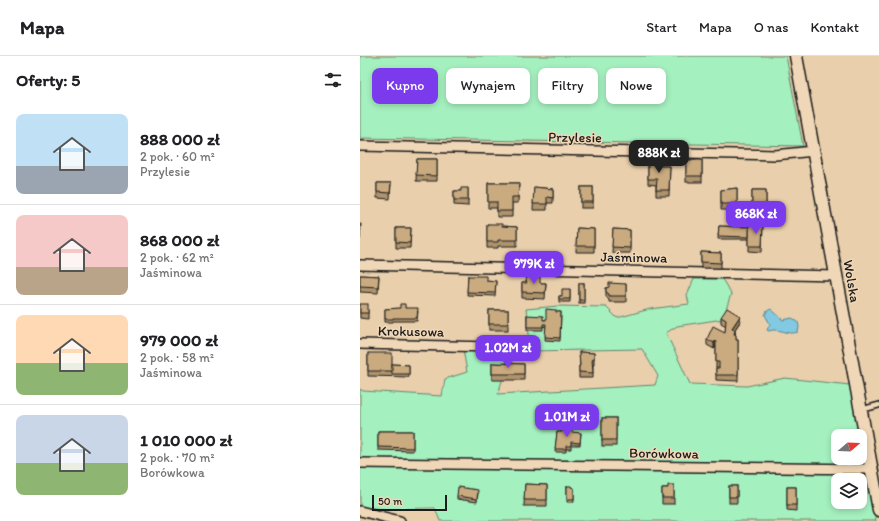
<!DOCTYPE html>
<html lang="pl">
<meta charset="utf-8">
<style>
:root{--surface:#fff;--page:#f2f2f2;--text:#202124;--muted:#757577;--line:#e0e0e0;--accent:#7c3aed}
body{margin:0;font-family:Itim,sans-serif;background:var(--page);color:var(--text);height:100vh;display:flex;flex-direction:column;font-size:15px;white-space:nowrap}
*{box-sizing:border-box;margin:0}
p{font-size:13px;color:var(--muted)}
.icon{flex:none;width:22px;height:22px;fill:none;stroke:currentColor;stroke-width:2;stroke-linecap:round;stroke-linejoin:round}
.map{position:relative;flex:1;overflow:hidden}
.side{display:flex;flex-direction:column;background:var(--surface);width:360px}
.side>*{flex:none}
.hud{position:absolute;left:12px;top:12px;width:380px;height:36px;display:flex;gap:8px}
.needle{width:26px;rotate:71deg}
.controls{position:absolute;left:471px;top:373px;display:grid;gap:8px}
.controls a{display:grid;place-items:center;width:36px;height:36px;border-radius:8px;background:var(--surface);box-shadow:0 2px 6px #0003;font-size:20px}
.scale{position:absolute;left:12px;bottom:10px;width:75px;box-sizing:border-box;padding-left:4px;border:2px solid #1c1c1c;border-top:0;font-size:11px;line-height:14px;white-space:nowrap;color:#1c1c1c;-webkit-text-stroke:3px #f0d7b7;paint-order:stroke}
.price{position:absolute;translate:-50% -34px;padding:0 9px;border-radius:8px;background:var(--accent);color:#fff;font-size:13px;line-height:26px;filter:drop-shadow(0 1px 2px #0008)}
.price::after{content:'';position:absolute;left:50%;top:24px;width:12px;height:9px;margin-left:-6px;background:inherit;clip-path:polygon(0 0,100% 0,50% 100%)}
.price.on{background:#222;color:#fff}
ul{padding:0;list-style:none}
li{display:flex;align-items:center;gap:12px;height:100px;padding:0 16px}
li+li{border-top:1px solid var(--line)}
li span{display:grid;place-items:center;flex:none;width:112px;height:80px;border-radius:8px;color:#555}
li>.icon{margin-inline-start:auto}
span .icon{width:48px;height:48px;fill:#fffc;stroke-width:1}
li b{font-size:17px}
h2{display:flex;justify-content:space-between;align-items:center;height:48px;padding:0 16px;font-size:17px}
.tag{padding:0 14px;border-radius:8px;background:var(--surface);box-shadow:0 2px 6px #0003;font-size:14px;line-height:36px}
.tag.on{background:var(--accent);color:#fff}
header{display:flex;align-items:center;gap:24px;box-sizing:border-box;height:56px;padding:0 20px;background:var(--surface);border-bottom:1px solid var(--line)}
header strong{font-size:19px}
nav{display:flex;gap:22px;margin-inline-start:auto;font-size:14px}
main{display:flex;flex:1;min-height:0}
.map>svg:first-child{display:block}
.green{fill:#a5f0bf;stroke:#60866e;fill-rule:evenodd}
.water{fill:#81cae1;stroke:#598492}
.lines{fill:none;stroke-linecap:round;stroke-linejoin:round}
.lane-casing{stroke:#1c1c1c;stroke-width:8}
.street-casing{stroke:#1c1c1c;stroke-width:12}
.secondary-casing{stroke:#1c1c1c;stroke-width:15}
.lane{stroke:#f0d7b7;stroke-width:4.5}
.street{stroke:#f0d7b7;stroke-width:9}
.secondary{stroke:#f0d7b7;stroke-width:12}
.wall{fill:#ae936d;stroke:#1c1c1c}
.shaded-wall{fill:#8d7859;stroke:#1c1c1c}
.building{fill:#caab7f;stroke:#1c1c1c}
.labels{text-anchor:middle;stroke-width:3;stroke-linejoin:round;paint-order:stroke}
.street-label{font-size:14px;fill:#1c1c1c;stroke:#f0d7b7}
</style>
<header>
<strong>Mapa</strong>
<nav><a>Start</a><a>Mapa</a><a>O nas</a><a>Kontakt</a></nav>
</header>
<main>
<section class="side">
<h2>Oferty: 5<svg class="icon" aria-label="filters" viewBox="0 0 24 24"><path d="M4 7h16M4 17h16"/><circle cx="9" cy="7" r="2"/><circle cx="15" cy="17" r="2"/></svg></h2>
<ul>
<li><span style="background:linear-gradient(#bfe0f5 65%,#9aa5b1 0)"><svg class="icon" aria-label="home" viewBox="0 0 24 24"><path d="M3 11l9-7 9 7M6 9v11h12V9"/></svg></span><div><b>888 000 zł</b><p>2 pok. · 60 m²</p><p>Przylesie</p></div></li>
<li><span style="background:linear-gradient(#f6c9c9 65%,#b9a48a 0)"><svg class="icon" aria-label="home" viewBox="0 0 24 24"><path d="M3 11l9-7 9 7M6 9v11h12V9"/></svg></span><div><b>868 000 zł</b><p>2 pok. · 62 m²</p><p>Jaśminowa</p></div></li>
<li><span style="background:linear-gradient(#ffd9b3 60%,#8fb573 0)"><svg class="icon" aria-label="home" viewBox="0 0 24 24"><path d="M3 11l9-7 9 7M6 9v11h12V9"/></svg></span><div><b>979 000 zł</b><p>2 pok. · 58 m²</p><p>Jaśminowa</p></div></li>
<li><span style="background:linear-gradient(#c9d6e8 60%,#8fb573 0)"><svg class="icon" aria-label="home" viewBox="0 0 24 24"><path d="M3 11l9-7 9 7M6 9v11h12V9"/></svg></span><div><b>1 010 000 zł</b><p>2 pok. · 70 m²</p><p>Borówkowa</p></div></li>
</ul>
</section>
<div class="map">
<svg width="519" height="465" viewBox="0 0 519 465">
<rect width="100%" height="100%" fill="#e9cfac"/>
<filter id="ink" filterUnits="userSpaceOnUse"><feTurbulence type="fractalNoise" baseFrequency=".025" numOctaves="2"/><feDisplacementMap in="SourceGraphic" scale="8" xChannelSelector="R" yChannelSelector="G"/><feConvolveMatrix kernelMatrix="1 2 1 2 8 2 1 2 1" color-interpolation-filters="sRGB"/></filter>
<g filter="url(#ink)">
<g class="green">
<polygon points="0,0 426,0 443,90 0,82"/>
<path d="M334 223H362L371 238 363 263 317 270 306 277 330 328 387 330 425 322 490 329 500 380H478V402H500V381L516 465H80L75 452 28 453 0 451V333L3 335 82 340 85 323 107 316 103 293 144 290 146 311 138 338 295 329 298 320 282 293 171 295 166 253 198 250 246 251 257 262 290 253 329 248 327 239ZM478 424H500V446H478Z"/>
</g>
<path class="water" d="M411 253 423 264 432 262 438 266 439 271 438 276C428 280 419 271 409 275L407 274 410 268 405 259 407 255Z"/>
<g class="lines">
<defs>
<polyline id="lane" points="501,354 519,349"/>
<g id="street">
<polyline points="0,90 415,99 454,95"/>
<polyline points="0,209 476,220"/>
<polyline points="0,288 173,292"/>
<polyline points="0,407 512,413"/>
<polyline points="0,455 40,465"/>
</g>
<polyline id="secondary" points="436,0 519,454"/>
</defs>
<use href="#lane" class="lane-casing"/>
<use href="#street" class="street-casing"/>
<use href="#secondary" class="secondary-casing"/>
<use href="#lane" class="lane"/>
<use href="#street" class="street"/>
<use href="#secondary" class="secondary"/>
</g>
<g class="wall">
<polygon points="57,103 77,103 77,125 56,125"/>
<polygon points="288,103 301,110 310,110 309,140 296,140 296,129 288,128"/>
<rect x="326" y="104" width="16" height="22"/>
<polygon points="17,127 31,127 30,143 17,142"/>
<polygon points="128,127 159,127 158,147 152,147 152,161 137,161 137,152 128,152"/>
<polygon points="174,131 193,133 193,147 187,147 187,154 173,154"/>
<rect x="221" y="131" width="12" height="21"/>
<polygon points="108,132 108,150 94,149 94,135 101,135"/>
<polygon points="377,132 377,154 361,154 361,134"/>
<polygon points="392,134 406,134 406,154 404,154 404,161 392,161"/>
<polygon points="127,168 142,170 157,171 157,190 138,190 138,192 127,192"/>
<polygon points="403,168 402,196 389,195 389,183 358,183 359,170 389,171"/>
<polygon points="36,172 51,172 50,192 36,192"/>
<polygon points="217,172 234,173 234,196 216,196"/>
<polygon points="253,173 270,174 270,197 252,197"/>
<polygon points="341,196 361,197 361,212 341,212"/>
<polygon points="0,219 19,220 18,237 0,236"/>
<polygon points="108,220 126,224 136,225 135,240 107,239"/>
<polygon points="166,225 180,227 186,227 185,243 162,242 162,227 166,227"/>
<rect x="219" y="227" width="5" height="20"/>
<polygon points="266,228 266,246 249,246 249,244 246,241 246,232"/>
<polygon points="210,233 210,246 199,246 199,240 202,240"/>
<polygon points="0,248 8,254 8,263 0,262"/>
<polygon points="45,252 58,255 57,265 33,265 33,266 25,266 25,253"/>
<rect x="129" y="254" width="19" height="20"/>
<polygon points="196,256 201,256 200,285 185,284 186,271 183,270 183,274 167,274 167,259 183,264 186,264"/>
<polygon points="361,261 380,266 375,273 376,283 378,283 378,325 356,324 356,292 355,291 354,293 347,289 347,283 365,276 366,270 361,267"/>
<polygon points="219,296 234,297 234,309 233,309 233,322 219,322 219,310 220,310"/>
<polygon points="8,297 32,308 49,309 49,321 8,320"/>
<polygon points="132,307 164,308 164,324 132,324"/>
<rect x="242" y="362" width="14" height="28"/>
<polygon points="18,375 53,375 53,395 18,394"/>
<polygon points="197,376 221,377 220,389 211,389 211,393 206,393 206,396 195,396"/>
<polygon points="165,428 187,429 187,450 164,450"/>
<polygon points="314,429 314,448 302,448 302,432 308,432"/>
<polygon points="207,430 211,431 214,432 214,446 207,446"/>
<rect x="369" y="430" width="8" height="17"/>
<polygon points="427,431 436,431 436,455 427,454"/>
<polygon points="118,437 117,446 97,443 97,440"/>
</g>
<g class="shaded-wall">
<polygon points="380,260 380,266 372,278 372,272"/>
<polygon points="355,285 355,291 354,293 354,287"/>
</g>
<g class="building">
<polygon points="57,103 77,103 77,120 56,119"/>
<polygon points="288,103 301,104 301,110 310,110 309,134 296,134 297,123 288,123"/>
<rect x="326" y="104" width="16" height="16"/>
<polygon points="17,127 31,127 30,137 17,136"/>
<polygon points="128,127 159,127 158,141 152,141 152,155 137,155 137,146 128,146"/>
<polygon points="174,131 193,133 193,142 187,141 187,148 173,148"/>
<rect x="221" y="131" width="12" height="15"/>
<polygon points="101,132 108,132 108,144 94,144 94,135 101,135"/>
<polygon points="377,132 377,148 361,148 361,134"/>
<polygon points="392,134 406,134 406,148 404,148 404,155 392,155"/>
<polygon points="0,168 1,168 0,183"/>
<polygon points="127,168 142,168 142,170 157,171 157,184 138,184 138,186 127,186"/>
<polygon points="389,168 403,168 402,190 389,190"/>
<polygon points="359,170 389,171 389,181 358,180"/>
<polygon points="36,172 51,172 50,187 36,186"/>
<polygon points="217,172 234,173 234,190 216,190"/>
<polygon points="253,173 270,174 270,192 252,191"/>
<polygon points="341,196 361,197 361,207 341,206"/>
<polygon points="167,218 180,219 180,227 186,227 185,237 162,236 162,227 167,227 166,225"/>
<polygon points="0,219 19,220 18,231 0,230"/>
<polygon points="108,220 126,220 126,224 136,225 135,237 107,236"/>
<rect x="219" y="227" width="5" height="17"/>
<polygon points="249,227 266,228 266,240 249,240 249,238 246,236 246,232 249,231"/>
<polygon points="202,233 210,233 210,243 199,243 199,240 202,240"/>
<rect x="0" y="248" width="8" height="9"/>
<polygon points="40,248 45,248 45,252 58,252 57,262 33,262 33,263 25,263 25,253 40,252"/>
<polygon points="367,252 380,260 372,272 375,274 374,278 376,279 376,283 378,283 378,319 356,319 356,312 359,312 359,306 356,306 356,286 355,285 354,287 347,283 353,270 365,276 366,264 361,261"/>
<polygon points="186,253 196,254 196,256 201,256 200,282 185,281 186,268 183,268 183,271 167,271 167,259 183,260 183,264 186,264"/>
<rect x="129" y="254" width="19" height="14"/>
<polygon points="219,296 234,297 234,303 232,303 233,317 219,316 219,310 220,310"/>
<rect x="8" y="297" width="24" height="18"/>
<polygon points="132,307 164,308 164,318 132,318"/>
<polygon points="32,308 49,309 49,318 32,318"/>
<rect x="242" y="362" width="14" height="22"/>
<polygon points="206,370 212,371 212,376 221,377 220,387 211,386 211,390 206,390 206,393 195,393 197,376 202,376 202,371 206,371"/>
<polygon points="18,375 53,375 53,392 18,391"/>
<polygon points="165,428 187,429 187,444 164,444"/>
<polygon points="308,429 314,429 314,442 302,442 302,432 308,432"/>
<polygon points="207,430 211,430 211,431 214,432 214,443 207,443"/>
<rect x="369" y="430" width="8" height="11"/>
<polygon points="98,431 118,434 117,443 97,440"/>
<rect x="427" y="431" width="9" height="18"/>
</g>
</g>
<g class="labels">
<g class="street-label">
<text transform="translate(215 81) rotate(1)" y="5">Przylesie</text>
<text transform="translate(274 201) rotate(1)" y="5">Jaśminowa</text>
<text transform="translate(492 225) rotate(80)" y="5">Wolska</text>
<text transform="translate(51 275) rotate(1)" y="5">Krokusowa</text>
<text transform="translate(304 397) rotate(1)" y="5">Borówkowa</text>
</g>
</g>
</svg>
<div class="controls">
<a><svg class="needle" viewBox="-14 -14 28 28"><path d="M0-13l5 13h-10z" fill="#e53935"/><path d="M0 13l5-13h-10z" fill="#757577"/></svg></a>
<a><svg class="icon" aria-label="layers" viewBox="0 0 24 24"><path d="M12 4l9 5-9 5-9-5zM3 14l9 5 9-5"/></svg></a>
</div>
<div class="scale">50 m</div>
<b class="price on" style="left:299px;top:118px">888K zł</b>
<b class="price" style="left:396px;top:179px">868K zł</b>
<b class="price" style="left:174px;top:229px">979K zł</b>
<b class="price" style="left:148px;top:313px">1.02M zł</b>
<b class="price" style="left:207px;top:382px">1.01M zł</b>
<div class="hud">
<a class="tag on">Kupno</a>
<a class="tag">Wynajem</a>
<a class="tag">Filtry</a>
<a class="tag">Nowe</a>
</div>
</div>
</main>
